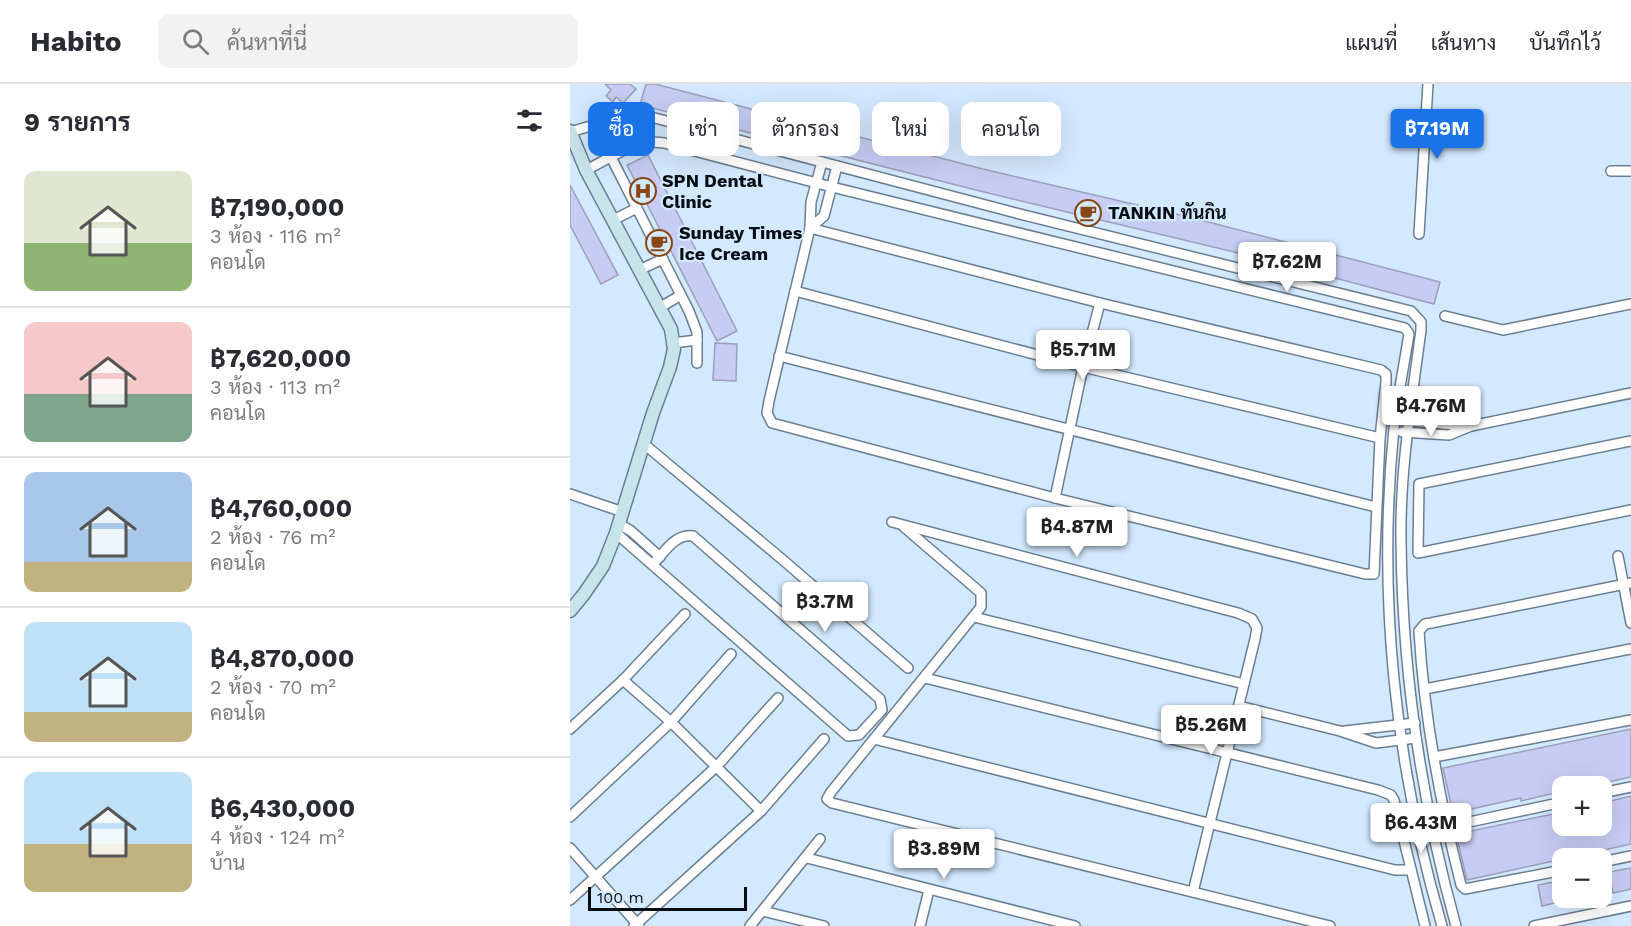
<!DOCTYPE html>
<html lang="th">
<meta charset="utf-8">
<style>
:root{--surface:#fff;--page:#f2f2f3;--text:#2b2b33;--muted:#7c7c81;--line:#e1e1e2;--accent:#1a73e8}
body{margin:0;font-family:"Work Sans",Sarabun,sans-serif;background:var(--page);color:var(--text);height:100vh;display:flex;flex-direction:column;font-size:22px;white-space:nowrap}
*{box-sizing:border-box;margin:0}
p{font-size:20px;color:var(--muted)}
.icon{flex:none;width:33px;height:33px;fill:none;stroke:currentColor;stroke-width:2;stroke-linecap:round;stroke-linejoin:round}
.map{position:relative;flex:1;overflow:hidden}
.details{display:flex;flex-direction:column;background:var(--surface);width:570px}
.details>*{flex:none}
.banner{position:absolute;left:18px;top:18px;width:570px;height:54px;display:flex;gap:12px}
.tools{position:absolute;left:982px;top:692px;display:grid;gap:12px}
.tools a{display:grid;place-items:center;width:60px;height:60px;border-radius:12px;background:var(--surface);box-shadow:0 6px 24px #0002;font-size:30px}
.scale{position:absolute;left:18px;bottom:15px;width:159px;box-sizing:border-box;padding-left:6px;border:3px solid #060c13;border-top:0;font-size:16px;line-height:21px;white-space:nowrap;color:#060c13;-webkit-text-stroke:4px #d3e9ff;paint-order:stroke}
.price{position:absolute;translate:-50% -51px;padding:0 14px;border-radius:6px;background:#fff;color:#222;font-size:20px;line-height:39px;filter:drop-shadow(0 2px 3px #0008)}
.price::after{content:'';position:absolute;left:50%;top:36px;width:18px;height:14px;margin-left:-9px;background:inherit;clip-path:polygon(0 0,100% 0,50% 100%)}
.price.active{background:var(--accent);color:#fff}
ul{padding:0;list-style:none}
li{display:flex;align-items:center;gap:18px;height:150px;padding:0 24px}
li+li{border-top:2px solid var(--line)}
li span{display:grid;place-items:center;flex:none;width:168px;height:120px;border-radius:12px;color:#555}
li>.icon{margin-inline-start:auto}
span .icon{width:72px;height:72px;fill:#fffc;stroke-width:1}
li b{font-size:26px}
h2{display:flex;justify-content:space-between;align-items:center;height:72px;padding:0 24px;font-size:26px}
.chip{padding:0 21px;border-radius:12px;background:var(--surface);box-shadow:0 6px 24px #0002;font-size:21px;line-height:54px}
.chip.active{background:var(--accent);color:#fff}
header{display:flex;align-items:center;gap:36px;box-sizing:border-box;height:84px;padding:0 30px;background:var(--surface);border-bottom:2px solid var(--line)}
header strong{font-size:28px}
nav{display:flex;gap:33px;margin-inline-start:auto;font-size:21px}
.search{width:420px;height:54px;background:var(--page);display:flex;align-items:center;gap:15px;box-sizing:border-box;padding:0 21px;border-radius:12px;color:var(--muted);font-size:22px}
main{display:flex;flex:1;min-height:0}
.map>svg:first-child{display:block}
.building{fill:#c7ccf4;stroke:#9c9fb8;stroke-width:1.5}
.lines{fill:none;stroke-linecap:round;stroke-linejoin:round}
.street-casing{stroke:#6b7f92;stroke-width:12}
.secondary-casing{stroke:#6b7f92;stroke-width:15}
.street{stroke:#fff;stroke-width:9}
.secondary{stroke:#c7e4ea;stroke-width:12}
.labels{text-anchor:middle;stroke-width:4.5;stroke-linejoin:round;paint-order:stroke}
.poi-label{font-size:18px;font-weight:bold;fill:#060c13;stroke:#d3e9ff;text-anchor:start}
</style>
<header>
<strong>Habito</strong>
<div class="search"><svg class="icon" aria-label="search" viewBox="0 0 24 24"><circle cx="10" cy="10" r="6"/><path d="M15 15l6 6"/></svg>ค้นหาที่นี่</div>
<nav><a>แผนที่</a><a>เส้นทาง</a><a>บันทึกไว้</a></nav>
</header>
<main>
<section class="details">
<h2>9 รายการ<svg class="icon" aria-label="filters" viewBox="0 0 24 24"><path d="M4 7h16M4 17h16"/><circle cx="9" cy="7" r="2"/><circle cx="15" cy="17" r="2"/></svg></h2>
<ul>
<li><span style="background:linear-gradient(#dfe7d0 60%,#8fb573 0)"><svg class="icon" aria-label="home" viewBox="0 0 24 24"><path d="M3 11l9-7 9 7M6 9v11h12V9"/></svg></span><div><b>฿7,190,000</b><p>3 ห้อง · 116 m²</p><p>คอนโด</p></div></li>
<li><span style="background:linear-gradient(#f6c9c9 60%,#7fa58c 0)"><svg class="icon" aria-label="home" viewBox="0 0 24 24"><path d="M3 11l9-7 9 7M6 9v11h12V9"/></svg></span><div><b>฿7,620,000</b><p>3 ห้อง · 113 m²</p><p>คอนโด</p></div></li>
<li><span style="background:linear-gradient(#a9c7e8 75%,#c2b280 0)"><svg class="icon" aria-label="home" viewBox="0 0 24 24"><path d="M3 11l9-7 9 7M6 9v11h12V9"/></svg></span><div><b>฿4,760,000</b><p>2 ห้อง · 76 m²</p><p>คอนโด</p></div></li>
<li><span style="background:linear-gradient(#bfe0f5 75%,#c2b280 0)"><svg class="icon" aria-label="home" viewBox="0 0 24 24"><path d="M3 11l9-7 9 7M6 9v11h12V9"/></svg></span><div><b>฿4,870,000</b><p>2 ห้อง · 70 m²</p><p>คอนโด</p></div></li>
<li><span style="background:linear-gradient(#bfe0f5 60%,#c2b280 0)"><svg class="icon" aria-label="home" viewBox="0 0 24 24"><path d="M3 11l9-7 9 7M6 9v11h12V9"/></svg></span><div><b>฿6,430,000</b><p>4 ห้อง · 124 m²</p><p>บ้าน</p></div></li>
</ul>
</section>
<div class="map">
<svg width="1061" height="842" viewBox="0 0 1061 842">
<rect width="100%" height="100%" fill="#d3e9ff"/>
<g class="building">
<polygon points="35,0 60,0 66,5 53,19 46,13 43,18 36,12 41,6"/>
<polygon points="76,0 85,0 413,85 619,133 870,198 864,220 685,173 414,108 70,21"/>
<polygon points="78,71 167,247 147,257 57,81"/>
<polygon points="0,101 48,191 31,200 0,141"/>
<polygon points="145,259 167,260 166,297 143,296"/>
<polygon points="1061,645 1061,693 1020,702 993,702 993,707 951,717 951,714 883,729 873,684"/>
<polygon points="1061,712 1061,760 897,796 886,750 993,728 993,741 1032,741 1032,719"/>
<polygon points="1061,784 1061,805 1043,809 1039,788"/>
<polygon points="993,796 993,817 972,822 968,801"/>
</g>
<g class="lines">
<defs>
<g id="street">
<polyline points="71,32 76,57"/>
<path d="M0 48 49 34 81 33 446 129 841 227 851 238V246C842 315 830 385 831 455 832 586 851 716 886 842"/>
<polyline points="41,73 119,227 127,248 127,279"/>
<path d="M16 86C41 74 66 54 94 59L262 103 835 244 839 250C834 281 828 312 824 344 807 511 825 681 872 842"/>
<polyline points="1041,87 1061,87"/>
<polyline points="43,136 67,124"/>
<polyline points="240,144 530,219 811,286 816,290 816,298 810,354 804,490 795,490 485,414 202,339 197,329 199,317 240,144 241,118 252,78"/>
<polyline points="240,144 254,132 267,82"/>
<polyline points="849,150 858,0"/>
<polyline points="69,186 93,175"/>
<polyline points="225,207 513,283 810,354"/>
<polyline points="89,224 111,211"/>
<polyline points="875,232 933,246 1061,220"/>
<polyline points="103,259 127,256"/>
<polyline points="209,272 806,423"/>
<polyline points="825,334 839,337 898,342"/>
<polyline points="832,348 879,351 901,342 1061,309"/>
<polyline points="1061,357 849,400 848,469 1061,426"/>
<polyline points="74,360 213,476 338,584"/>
<polyline points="0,410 53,428"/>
<polyline points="485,414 513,283 530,219"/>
<polyline points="322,438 668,529 682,535 687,544 685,555 623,808"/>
<polyline points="49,440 61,447 90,473"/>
<polyline points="334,443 411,509 411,523 261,708 257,715 262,719 760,842"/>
<path d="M46 449 278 652 289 651 312 626 310 615 123 452C105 449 94 469 83 480"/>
<polyline points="1048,472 1061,539"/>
<polyline points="404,533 674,600"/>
<polyline points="355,594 808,706 821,711 824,716 855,842"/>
<polyline points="53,596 101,638 191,727"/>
<polyline points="855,605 1061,565"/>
<polyline points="669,622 770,647 806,659 846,654"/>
<polyline points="0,645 53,596 115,530"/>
<polyline points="775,647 845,639"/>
<polyline points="304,655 825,786 841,786"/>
<polyline points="864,673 1061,636"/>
<polyline points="1032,709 1061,703"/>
<polyline points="0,733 101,638 161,570"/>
<polyline points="876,743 993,718"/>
<polyline points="0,764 69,842"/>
<polyline points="237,774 505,842"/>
<polyline points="1032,778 1061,772"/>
<path d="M993 786 895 805 891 801C870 718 854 633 849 547L855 540 861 539 1061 499"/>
<polyline points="0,816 147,682 208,614"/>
<polyline points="193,827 254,842"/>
<polyline points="64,842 191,727 254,655"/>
<polyline points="180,842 250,755"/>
<polyline points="350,842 359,806"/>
<polyline points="964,842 1061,822"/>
</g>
<polyline id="secondary" points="0,47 16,86 101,245 104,265 100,283 83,329 46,449 33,482 14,510 0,527"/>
</defs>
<use href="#street" class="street-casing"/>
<use href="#secondary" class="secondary-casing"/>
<use href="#street" class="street"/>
<use href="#secondary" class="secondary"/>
</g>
<defs>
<symbol id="hospital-ring" viewBox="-11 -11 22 22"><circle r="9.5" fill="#d3e9ff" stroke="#894716" stroke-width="1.5"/><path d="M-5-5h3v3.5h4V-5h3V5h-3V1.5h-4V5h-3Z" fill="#894716"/></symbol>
<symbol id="cafe-ring" viewBox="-11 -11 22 22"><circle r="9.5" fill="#d3e9ff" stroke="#894716" stroke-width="1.5"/><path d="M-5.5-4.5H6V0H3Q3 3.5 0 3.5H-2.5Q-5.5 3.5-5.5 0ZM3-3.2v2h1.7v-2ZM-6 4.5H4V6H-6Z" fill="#894716"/></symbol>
</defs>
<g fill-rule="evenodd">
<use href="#hospital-ring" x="58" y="92" width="30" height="30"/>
<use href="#cafe-ring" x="503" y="114" width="30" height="30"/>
<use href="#cafe-ring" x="74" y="144" width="30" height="30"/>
</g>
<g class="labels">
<g class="poi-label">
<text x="92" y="103">SPN Dental<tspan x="92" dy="21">Clinic</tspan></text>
<text x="538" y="135">TANKIN ทันกิน</text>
<text x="109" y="155">Sunday Times<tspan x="109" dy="21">Ice Cream</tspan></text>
</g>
</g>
</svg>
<div class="tools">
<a>+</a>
<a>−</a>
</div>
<div class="scale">100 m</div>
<b class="price active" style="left:867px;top:76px">฿7.19M</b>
<b class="price" style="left:717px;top:209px">฿7.62M</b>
<b class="price" style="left:513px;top:297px">฿5.71M</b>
<b class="price" style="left:861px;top:353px">฿4.76M</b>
<b class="price" style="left:507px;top:474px">฿4.87M</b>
<b class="price" style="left:255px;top:549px">฿3.7M</b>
<b class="price" style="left:641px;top:672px">฿5.26M</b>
<b class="price" style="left:851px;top:770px">฿6.43M</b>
<b class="price" style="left:374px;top:796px">฿3.89M</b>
<div class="banner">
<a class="chip active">ซื้อ</a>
<a class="chip">เช่า</a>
<a class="chip">ตัวกรอง</a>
<a class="chip">ใหม่</a>
<a class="chip">คอนโด</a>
</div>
</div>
</main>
